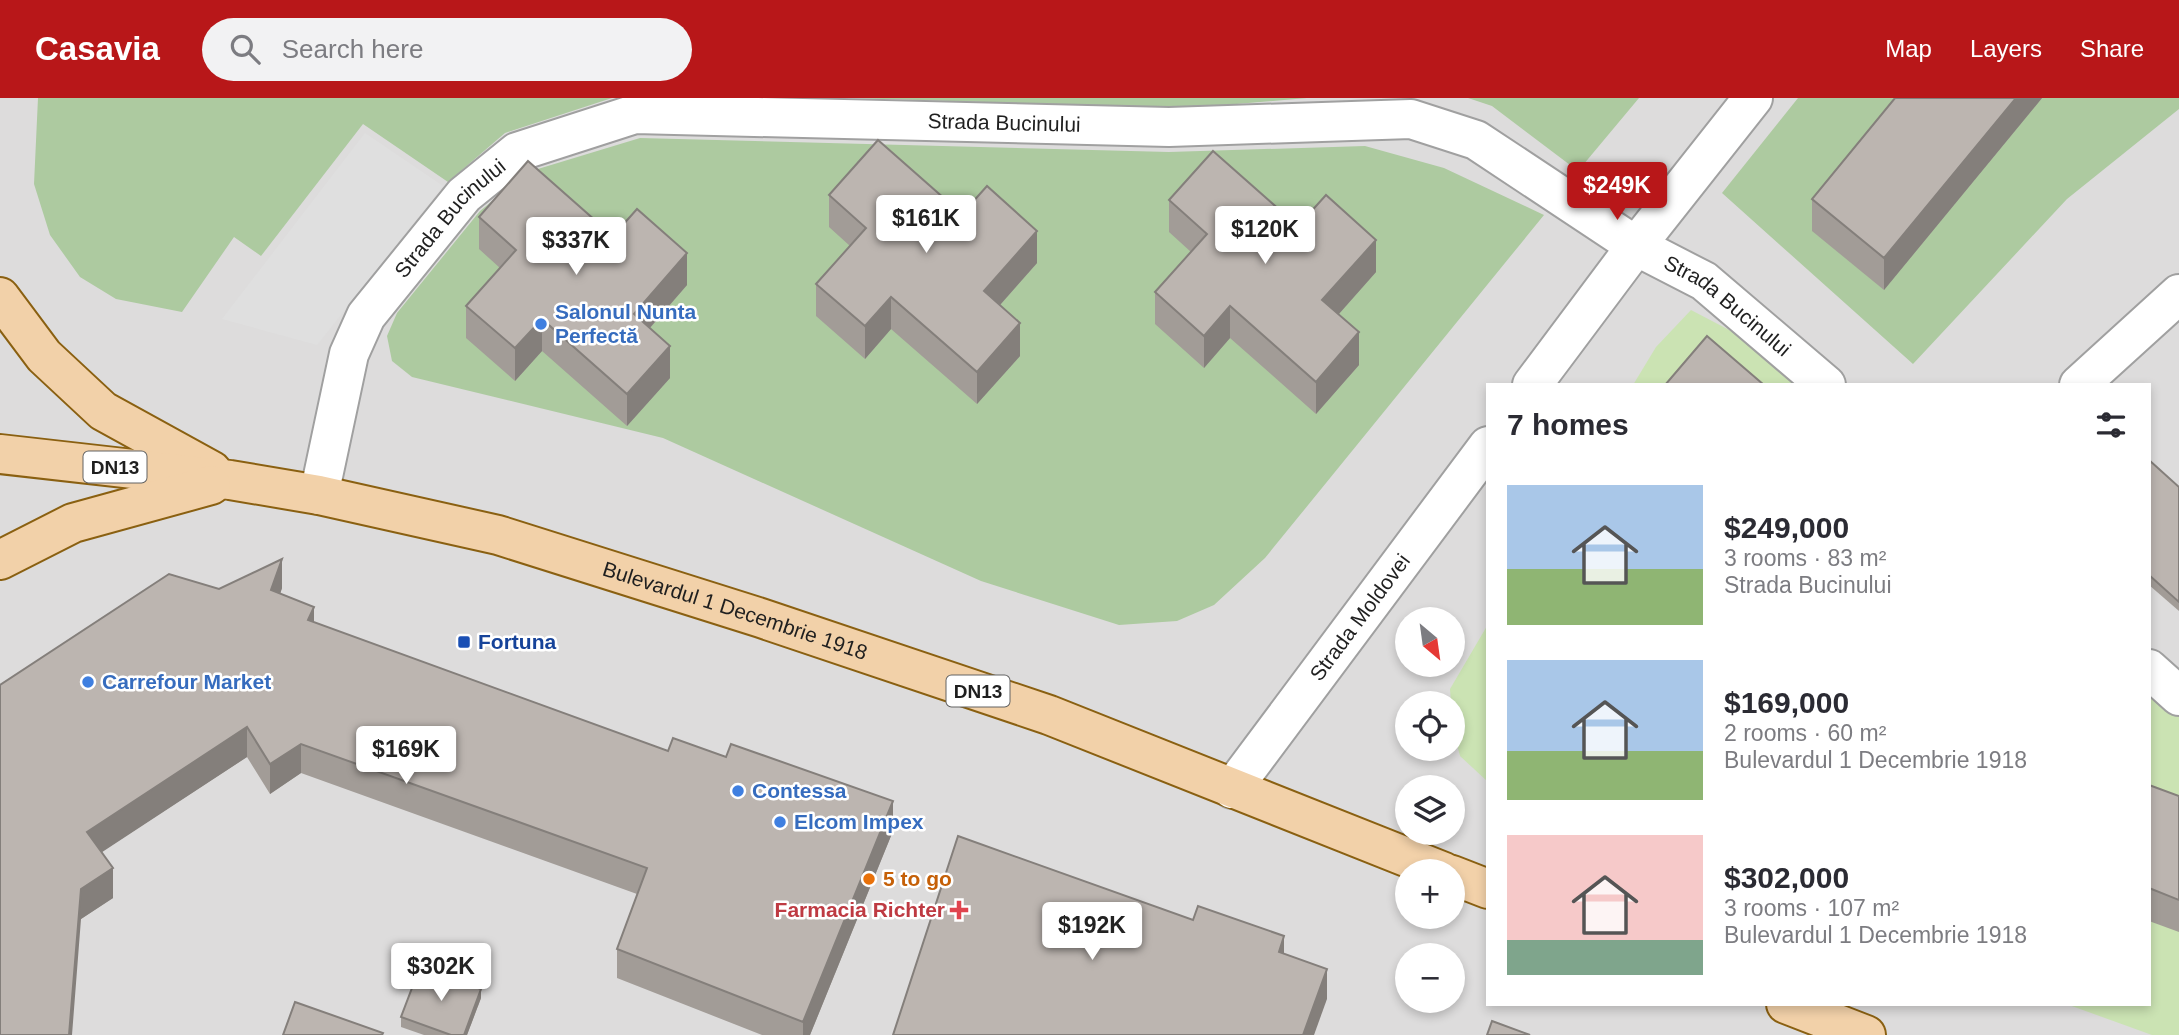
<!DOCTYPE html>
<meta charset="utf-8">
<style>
:root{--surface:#fff;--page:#f2f2f3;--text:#2b2b33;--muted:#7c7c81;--accent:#b81719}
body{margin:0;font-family:Arial,sans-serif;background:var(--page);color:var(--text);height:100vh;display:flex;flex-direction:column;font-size:26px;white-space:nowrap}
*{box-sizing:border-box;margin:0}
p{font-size:23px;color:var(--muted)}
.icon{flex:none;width:38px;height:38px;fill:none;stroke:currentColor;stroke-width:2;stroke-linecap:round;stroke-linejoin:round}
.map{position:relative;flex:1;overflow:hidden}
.drawer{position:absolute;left:1486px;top:285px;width:665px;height:623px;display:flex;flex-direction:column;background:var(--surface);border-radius:0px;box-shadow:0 4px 10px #0003}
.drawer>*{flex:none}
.needle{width:46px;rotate:151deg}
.fabs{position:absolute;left:1395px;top:509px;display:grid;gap:14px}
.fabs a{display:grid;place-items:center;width:70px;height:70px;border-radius:50%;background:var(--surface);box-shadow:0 4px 10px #0003;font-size:35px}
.price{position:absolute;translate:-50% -60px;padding:0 16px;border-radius:7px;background:#fff;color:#222;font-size:23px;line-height:46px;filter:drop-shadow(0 2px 4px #0008)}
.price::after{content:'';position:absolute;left:50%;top:42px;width:21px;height:16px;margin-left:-10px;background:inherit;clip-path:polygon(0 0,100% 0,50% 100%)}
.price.selected{background:var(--accent);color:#fff}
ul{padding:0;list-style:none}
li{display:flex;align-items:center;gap:21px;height:175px;padding:0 21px}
li span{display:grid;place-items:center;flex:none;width:196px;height:140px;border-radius:0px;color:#555}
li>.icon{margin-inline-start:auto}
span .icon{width:84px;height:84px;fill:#fffc;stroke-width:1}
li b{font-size:30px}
h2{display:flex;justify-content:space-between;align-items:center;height:84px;padding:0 21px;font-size:30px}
header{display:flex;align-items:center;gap:42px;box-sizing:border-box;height:98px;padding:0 35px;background:var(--accent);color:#fff}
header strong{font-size:33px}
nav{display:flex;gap:38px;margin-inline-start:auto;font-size:24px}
.search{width:490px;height:63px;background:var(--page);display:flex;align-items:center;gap:18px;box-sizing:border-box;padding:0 24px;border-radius:38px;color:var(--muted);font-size:26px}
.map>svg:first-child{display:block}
.residential{fill:#dddcdc;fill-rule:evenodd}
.grass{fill:#cbe3b3}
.forest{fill:#adcaa0}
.parking{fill:#dfdfdf}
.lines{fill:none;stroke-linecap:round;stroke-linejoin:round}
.minor-casing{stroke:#a0a0a0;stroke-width:42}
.tertiary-casing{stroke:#a0a0a0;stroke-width:42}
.primary-casing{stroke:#8a6011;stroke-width:42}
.minor{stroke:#fff;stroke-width:38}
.tertiary{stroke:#fff;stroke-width:38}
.primary{stroke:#f2d1a9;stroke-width:38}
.wall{fill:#a29c97}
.shaded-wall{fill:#847f7b}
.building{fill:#bcb5b0;stroke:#847f7b;stroke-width:2}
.shop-dot{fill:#3f7fe0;stroke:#fff;stroke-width:2.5}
.transit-dot{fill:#1a4fb4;stroke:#fff;stroke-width:2.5}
.food-dot{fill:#e8710a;stroke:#fff;stroke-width:2.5}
.health-dot{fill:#e0444e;stroke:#fff;stroke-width:2.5}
.labels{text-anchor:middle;stroke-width:5;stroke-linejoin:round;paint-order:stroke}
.shield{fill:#fff;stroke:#626262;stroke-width:2}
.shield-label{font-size:19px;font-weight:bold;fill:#1f1f1f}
.street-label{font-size:21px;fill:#1f1f1f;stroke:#fff}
.shop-label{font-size:21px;font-weight:bold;fill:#366cbe;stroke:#fff;text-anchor:start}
.transit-label{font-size:21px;font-weight:bold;fill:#164399;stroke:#fff;text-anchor:start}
.food-label{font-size:21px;font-weight:bold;fill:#c56008;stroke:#fff;text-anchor:start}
.health-label{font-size:21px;font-weight:bold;fill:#be3a42;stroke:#fff;text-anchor:end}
</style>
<header>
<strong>Casavia</strong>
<div class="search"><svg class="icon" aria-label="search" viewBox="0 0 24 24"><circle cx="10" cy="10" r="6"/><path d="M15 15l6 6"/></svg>Search here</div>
<nav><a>Map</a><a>Layers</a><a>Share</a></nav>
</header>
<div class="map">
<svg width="2179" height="937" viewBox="0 0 2179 937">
<rect width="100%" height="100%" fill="#efece7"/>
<path class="residential" d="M0 0H2179V937H0ZM1488 287H2149V906H1488ZM1407 522H1452V567H1407ZM1407 606H1452V651H1407ZM1407 690H1452V735H1407ZM1407 774H1452V819H1407ZM1407 858H1452V903H1407Z"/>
<g class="grass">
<polygon points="1691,212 1735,235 1796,287 1633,287 1656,249"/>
<polygon points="1487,528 1488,683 1487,683 1460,658 1453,631 1450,591"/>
<polygon points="2149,591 2179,617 2179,937 2152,937 2069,907 2149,906"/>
</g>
<g class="forest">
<polygon points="38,0 612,0 505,35 448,84 363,26 261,158 234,139 182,214 116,201 80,179 50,137 34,86"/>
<polygon points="850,0 1307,0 1189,10"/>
<polygon points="1468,0 1639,0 1578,73 1492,8"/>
<polygon points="1798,0 2179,0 2179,11 2067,101 1913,266 1722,95"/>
<polygon points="640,40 1169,54 1365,48 1444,70 1544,117 1265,460 1214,507 1177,523 1119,527 981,483 663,340 412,279 392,263 387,238 397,215 480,113 528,74"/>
</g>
<polygon class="parking" points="365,35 443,88 317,247 222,221"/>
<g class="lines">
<defs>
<g id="minor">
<polyline points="2079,287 2179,196"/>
<path id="s1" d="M319 397 349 256 366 218 464 97 517 54 635 16 1169 29 1411 21 1476 42 1636 148 1704 183 1826 287"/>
<polyline points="2149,571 2179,598"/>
</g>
<g id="tertiary">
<polyline points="1532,287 1636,148 1753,0"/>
<path id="s2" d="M1232 691 1488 348"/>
</g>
<g id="primary">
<polyline points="0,199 44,258 103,313 212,373"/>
<path id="s3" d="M0 356 230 382 319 397 498 437 761 520 1049 617 1444 774"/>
<polyline points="0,462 73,425 211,387"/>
<polyline points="1452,777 1488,791"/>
<polyline points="1786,906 1866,937"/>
</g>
</defs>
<use href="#minor" class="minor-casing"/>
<use href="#tertiary" class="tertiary-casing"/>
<use href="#primary" class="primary-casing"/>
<use href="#minor" class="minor"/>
<use href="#tertiary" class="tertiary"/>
<use href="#primary" class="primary"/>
</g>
<g class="wall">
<polygon points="1895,0 2042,0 1884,192 1812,133 1812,101"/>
<polygon points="829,97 962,116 1037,165 1000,207 1020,258 977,306 891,231 865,261 816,218 816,186 850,148 829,129"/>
<polygon points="1169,102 1298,128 1376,174 1338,217 1359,267 1316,316 1230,240 1204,270 1155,226 1155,194 1191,154 1169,134"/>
<polygon points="479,119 613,138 687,187 650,230 670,280 627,328 542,253 515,283 466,240 466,208 500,170 479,151"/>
<polygon points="2149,362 2179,389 2179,513 2149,487"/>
<polygon points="282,490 280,496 314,524 668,653 893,733 810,937 762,937 617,880 617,851 637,796 301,675 270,696 247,659 101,754 113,800 81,821 0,937 219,491"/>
<polygon points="2149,687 2179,698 2179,834 2149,823"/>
<polygon points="481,900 467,937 424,937 401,929 401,919"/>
</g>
<g class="shaded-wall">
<polygon points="2016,0 2042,0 1884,192 1884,160"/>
<polygon points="1037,133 1037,165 984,225 984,193"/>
<polygon points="1376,142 1376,174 1322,235 1322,202"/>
<polygon points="687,155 687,187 634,248 634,216"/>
<polygon points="891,199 891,231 865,261 865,228"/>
<polygon points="1230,208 1230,240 1204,270 1204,238"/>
<polygon points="542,221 542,253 515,283 515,250"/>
<polygon points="1020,225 1020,258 977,306 977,274"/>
<polygon points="1359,234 1359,267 1316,316 1316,284"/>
<polygon points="670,248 670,280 627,328 627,296"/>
<polygon points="282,461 282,490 271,522 271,492"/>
<polygon points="314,509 314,539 308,522"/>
<polygon points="247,629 247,659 87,764 87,734"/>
<polygon points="301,646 301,675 270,696 270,666"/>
<polygon points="893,703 893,733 810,937 803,937 803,924"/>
<polygon points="113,770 113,800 81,821 72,937 69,937 81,791"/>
<polygon points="1284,838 1284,868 1279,854"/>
<polygon points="1327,871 1327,901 1314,937 1303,937"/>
<polygon points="481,891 481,900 467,937 464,937"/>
</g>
<g class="building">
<polygon points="1895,0 2016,0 1884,160 1812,101"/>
<polygon points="878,42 962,116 987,88 1037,133 984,193 1020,225 977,274 891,199 865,228 816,186 866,130 829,97"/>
<polygon points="1213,53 1298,128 1326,97 1376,142 1322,202 1359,234 1316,284 1230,208 1204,238 1155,194 1207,136 1169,102"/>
<polygon points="528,63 613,138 637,111 687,155 634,216 670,248 627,296 542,221 515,250 466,208 516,152 479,119"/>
<polygon points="1707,238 1764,287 1665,287"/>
<polygon points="2149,362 2179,389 2179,504 2149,477"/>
<polygon points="282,461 271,492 314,509 308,522 668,653 673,640 726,659 731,646 893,703 803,924 617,851 647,770 301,646 270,666 247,629 87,734 113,770 81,791 69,937 0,937 0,587 169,476 219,491"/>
<polygon points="2149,687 2179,698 2179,802 2149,790"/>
<polygon points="958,738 1193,822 1198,808 1284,838 1279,854 1327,871 1303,937 893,937"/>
<polygon points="420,869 481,891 464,937 451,937 401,919"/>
<polygon points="295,904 383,935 382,937 283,937"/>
<polygon points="1492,923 1530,937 1487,937"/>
</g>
<g class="shop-dot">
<circle cx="541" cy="226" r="7"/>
<circle cx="88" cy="584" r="7"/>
<circle cx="738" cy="693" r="7"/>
<circle cx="780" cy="724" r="7"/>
</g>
<rect class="transit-dot" x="457" y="537" width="14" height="14" rx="3.5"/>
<circle class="food-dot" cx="869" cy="781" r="7"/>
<path class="health-dot" d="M955.5 801.5h7v7h7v7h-7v7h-7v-7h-7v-7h7z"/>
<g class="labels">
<g class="shield">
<rect x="83.5" y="353.5" width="63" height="31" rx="5"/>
<rect x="946.5" y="577.5" width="63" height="31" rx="5"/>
</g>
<g class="shield-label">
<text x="115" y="376">DN13</text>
<text x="978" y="600">DN13</text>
</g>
<g class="street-label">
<text dy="7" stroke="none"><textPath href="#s1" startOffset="903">Strada Bucinului</textPath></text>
<text dy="7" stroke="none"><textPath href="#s1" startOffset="315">Strada Bucinului</textPath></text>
<text dy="7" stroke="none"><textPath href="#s1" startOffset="1680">Strada Bucinului</textPath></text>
<text dy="7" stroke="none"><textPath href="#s3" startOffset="754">Bulevardul 1 Decembrie 1918</textPath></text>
<text dy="7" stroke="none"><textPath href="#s2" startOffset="214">Strada Moldovei</textPath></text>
</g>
<g class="shop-label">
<text x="555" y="221">Salonul Nunta<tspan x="555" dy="24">Perfectă</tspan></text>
<text x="102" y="591">Carrefour Market</text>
<text x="752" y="700">Contessa</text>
<text x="794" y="731">Elcom Impex</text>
</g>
<g class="transit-label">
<text x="478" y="551">Fortuna</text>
</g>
<g class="food-label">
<text x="883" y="788">5 to go</text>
</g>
<g class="health-label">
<text x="945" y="819">Farmacia Richter</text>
</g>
</g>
</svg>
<div class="fabs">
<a><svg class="needle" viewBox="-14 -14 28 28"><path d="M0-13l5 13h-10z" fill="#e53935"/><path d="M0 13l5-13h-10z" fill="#7c7c81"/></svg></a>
<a><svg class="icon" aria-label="locate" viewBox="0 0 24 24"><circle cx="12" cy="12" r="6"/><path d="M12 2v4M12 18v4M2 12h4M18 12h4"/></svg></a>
<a><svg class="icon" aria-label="layers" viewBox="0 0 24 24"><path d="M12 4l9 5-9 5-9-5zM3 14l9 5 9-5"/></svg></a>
<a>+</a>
<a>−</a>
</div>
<b class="price selected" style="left:1617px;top:124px">$249K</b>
<b class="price" style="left:926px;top:157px">$161K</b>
<b class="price" style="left:1265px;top:168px">$120K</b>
<b class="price" style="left:576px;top:179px">$337K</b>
<b class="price" style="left:406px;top:688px">$169K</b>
<b class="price" style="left:1092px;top:864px">$192K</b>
<b class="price" style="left:441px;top:905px">$302K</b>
<section class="drawer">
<h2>7 homes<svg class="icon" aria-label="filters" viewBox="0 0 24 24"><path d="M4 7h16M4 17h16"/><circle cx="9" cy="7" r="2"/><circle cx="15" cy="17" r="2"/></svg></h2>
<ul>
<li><span style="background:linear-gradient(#a9c7e8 60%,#8fb573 0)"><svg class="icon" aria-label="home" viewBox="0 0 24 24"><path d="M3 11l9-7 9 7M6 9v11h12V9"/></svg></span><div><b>$249,000</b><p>3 rooms · 83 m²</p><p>Strada Bucinului</p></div></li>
<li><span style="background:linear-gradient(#a9c7e8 65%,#8fb573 0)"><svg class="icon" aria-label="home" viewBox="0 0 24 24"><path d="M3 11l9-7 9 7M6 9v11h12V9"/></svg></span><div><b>$169,000</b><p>2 rooms · 60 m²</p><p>Bulevardul 1 Decembrie 1918</p></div></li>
<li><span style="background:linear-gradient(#f6c9c9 75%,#7fa58c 0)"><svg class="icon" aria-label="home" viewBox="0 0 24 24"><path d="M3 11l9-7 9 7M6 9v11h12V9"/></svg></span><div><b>$302,000</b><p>3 rooms · 107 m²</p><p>Bulevardul 1 Decembrie 1918</p></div></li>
</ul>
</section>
</div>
